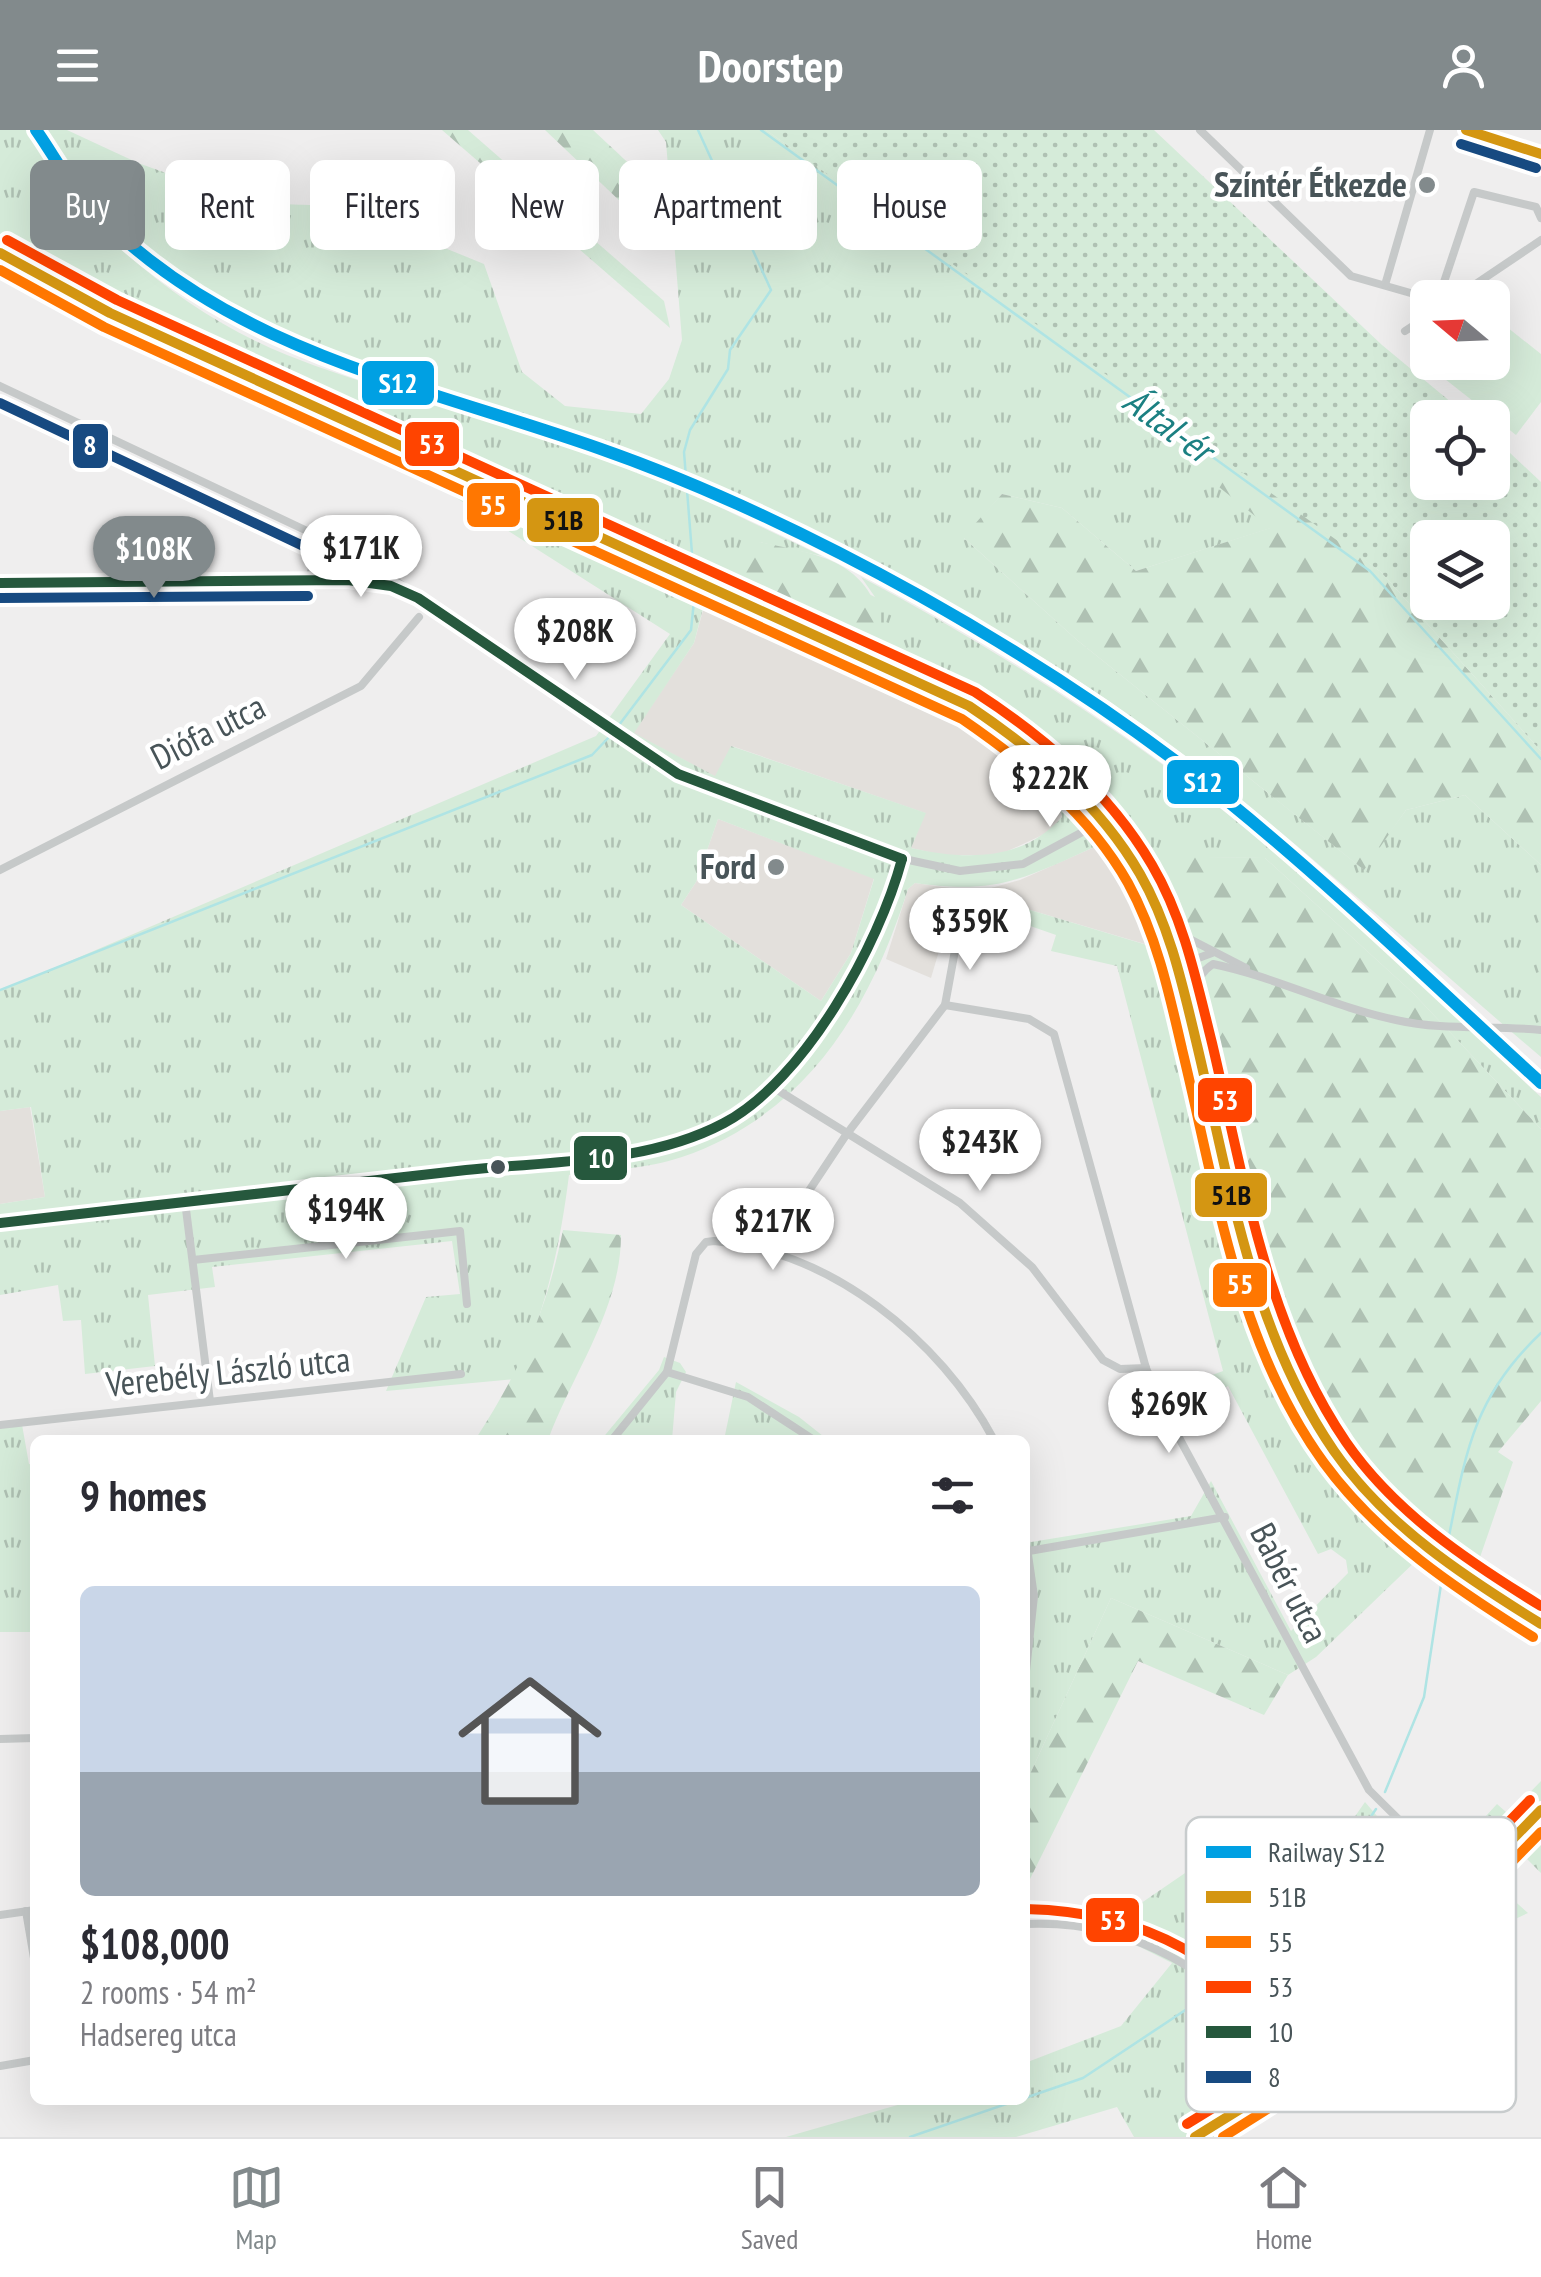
<!DOCTYPE html>
<meta charset="utf-8">
<style>
:root{--surface:#fff;--page:#f7f7f7;--text:#2b2b33;--muted:#7c7c81;--line:#e1e1e2;--accent:#828a8c}
body{margin:0;font-family:"PT Sans Narrow",sans-serif;background:var(--page);color:var(--text);height:100vh;display:flex;flex-direction:column;font-size:38px;white-space:nowrap}
*{box-sizing:border-box;margin:0}
p{font-size:32px;color:var(--muted)}
.icon{flex:none;width:55px;height:55px;fill:none;stroke:currentColor;stroke-width:2;stroke-linecap:round;stroke-linejoin:round}
.map{position:relative;flex:1;overflow:hidden}
.drawer{position:absolute;left:30px;top:1305px;width:1000px;height:670px;display:flex;flex-direction:column;background:var(--surface);border-radius:15px;box-shadow:0 10px 40px #0002}
.drawer>*{flex:none}
.hud{position:absolute;left:30px;top:30px;width:1000px;height:90px;display:flex;gap:20px}
.needle{width:65px;rotate:289deg}
.tools{position:absolute;left:1410px;top:150px;display:grid;gap:20px}
.tools a{display:grid;place-items:center;width:100px;height:100px;border-radius:15px;background:var(--surface);box-shadow:0 10px 40px #0002;font-size:50px}
.price{position:absolute;translate:-50% -85px;padding:0 22px;border-radius:35px;background:#fff;color:#222;font-size:32px;line-height:65px;filter:drop-shadow(0 2px 5px #0008)}
.price::after{content:'';position:absolute;left:50%;top:60px;width:30px;height:22px;margin-left:-15px;background:inherit;clip-path:polygon(0 0,100% 0,50% 100%)}
.price.selected{background:var(--accent);color:#fff}
ul{padding:0;list-style:none}
li{display:grid;align-content:center;gap:20px;height:530px;padding:0 50px}
li span{display:grid;place-items:center;height:310px;border-radius:15px;color:#555}
li>.icon{margin-inline-start:auto}
span .icon{width:180px;height:180px;fill:#fffc;stroke-width:1}
li b{font-size:42px}
h2{display:flex;justify-content:space-between;align-items:center;height:120px;padding:0 50px;font-size:42px}
.chip{padding:0 35px;border-radius:15px;background:var(--surface);box-shadow:0 10px 40px #0002;font-size:35px;line-height:90px}
.chip.selected{background:var(--accent);color:#fff}
header{display:flex;justify-content:space-between;align-items:center;height:130px;padding:0 50px;background:var(--accent);color:#fff;font-size:45px;font-weight:600}
.menu{display:flex;justify-content:space-around;align-items:center;height:140px;border-top:2px solid var(--line);background:var(--surface);font-size:28px;color:var(--muted)}
.menu a{display:grid;justify-items:center;gap:5px}
.menu .selected{color:var(--accent)}
.map>svg:first-child{display:block}
.commercial{fill:#e3e0dc}
.grass{fill:url(#grass-tufts);fill-rule:evenodd}
.forest{fill:url(#forest-firs)}
.park{fill:#d5ebd9}
.garden{fill:url(#garden-dots);fill-rule:evenodd}
.lines{fill:none;stroke-linecap:round;stroke-linejoin:round}
.stream{stroke:#afe4e4;stroke-width:2.5}
.minor{stroke:#c6c9c9;stroke-width:8}
.secondary{stroke:#c6c9cb;stroke-width:11}
.bus-1-casing{stroke:#fff;stroke-width:18}
.bus-2-casing{stroke:#fff;stroke-width:18}
.bus-3-casing{stroke:#fff;stroke-width:18}
.bus-4-casing{stroke:#fff;stroke-width:18}
.bus-5-casing{stroke:#fff;stroke-width:18}
.bus-1{stroke:#d49612;stroke-width:10}
.bus-2{stroke:#ff7701;stroke-width:10}
.bus-3{stroke:#f40;stroke-width:10}
.bus-4{stroke:#26583d;stroke-width:10}
.bus-5{stroke:#174a81;stroke-width:10}
.rail-1-casing{stroke:#fff;stroke-width:20}
.rail-1{stroke:#00a0e3;stroke-width:12}
.poi-dot{fill:#828a8c;stroke:#fff;stroke-width:4}
.bus-dot{fill:#485458;stroke:#fff;stroke-width:4}
.labels{text-anchor:middle;stroke-width:9;stroke-linejoin:round;paint-order:stroke}
.poi-label{font-size:35px;font-weight:bold;fill:#485458;stroke:#fff;text-anchor:end}
.street-label{font-size:35px;fill:#485458;stroke:#fff}
.water-label{font-size:38px;font-style:italic;fill:#1b8082;stroke:#fff}
.key{fill:#fff;stroke:#c8cccd;stroke-width:2.5}
.key-label{font-size:28px;fill:#485458}
.line-badge{stroke:#fff;stroke-width:4}
.badge-label{font-size:28px;text-anchor:middle;font-weight:bold;fill:#fff}
.pale-badge-label{font-size:28px;text-anchor:middle;font-weight:bold;fill:#111}
</style>
<header><svg class="icon" aria-label="menu" viewBox="0 0 24 24"><path d="M4 6h16M4 12h16M4 18h16"/></svg>Doorstep<svg class="icon" aria-label="person" viewBox="0 0 24 24"><circle cx="12" cy="8" r="4"/><path d="M4 21q1-7 8-7t8 7"/></svg></header>
<div class="map">
<svg width="1541" height="2007" viewBox="0 0 1541 2007">
<defs>
<pattern id="grass-tufts" width="24" height="20" patternUnits="userSpaceOnUse" patternTransform="scale(2.5)"><rect width="24" height="20" fill="#d5ebd9"/><path d="M3 7l-1-3M5 7V3M7 7l1-3M15 17l-1-3M17 17v-4M19 17l1-3" fill="none" stroke="#afc1b3"/></pattern>
<pattern id="forest-firs" width="22" height="20" patternUnits="userSpaceOnUse" patternTransform="scale(2.5)"><rect width="22" height="20" fill="#d5ebd9"/><path d="M5 1l3.5 6h-7zM16 11l3.5 6h-7z" fill="#afc1b3"/></pattern>
<pattern id="garden-dots" width="8" height="8" patternUnits="userSpaceOnUse" patternTransform="scale(2.5)"><rect width="8" height="8" fill="#d5ebd9"/><path d="M2 2h.1M6 6h.1" fill="none" stroke="#afc1b3" stroke-width="1.8" stroke-linecap="round"/></pattern>
</defs>
<rect width="100%" height="100%" fill="#efeeee"/>
<g class="commercial">
<polygon points="707,466 875,547 939,587 1011,618 1057,661 1062,687 1049,702 999,725 942,725 911,718 925,683 732,616 716,647 633,603 694,513"/>
<polygon points="718,689 874,748 851,823 821,871 681,775 696,752"/>
<polygon points="1099,715 1126,760 1148,815 973,763 1020,750"/>
<polygon points="915,753 964,760 941,783 944,804 931,848 886,829 908,759"/>
<polygon points="30,977 45,1067 0,1074 0,981"/>
</g>
<g class="grass">
<path d="M0 0H27C83 100 181 182 287 225 377 261 473 282 564 313 602 326 639 342 677 358L678 341 631 322C413 250 170 215 42 0H67L138 33 250 73 342 76 484 134 522 242 565 276 641 284 669 249 682 210 666 12 658 0H766L1227 328 1210 349 1271 398 1136 441 1062 378 1002 364 964 408 1077 510 1363 739 1406 680 1465 665 1541 735V927C1407 813 1277 690 1133 588 997 491 848 418 696 348L690 363 822 426 759 412 875 467 861 447C989 515 1111 592 1225 682 1305 745 1387 815 1460 887 1487 914 1512 941 1541 967V999L1413 863 1265 728 1150 727 1201 865 1289 1217C1324 1287 1368 1358 1432 1405 1466 1431 1506 1452 1541 1477V1510L1421 1426 1316 1527 1288 1545 1111 1468 1025 1655V1413L1191 1386 1211 1351 1291 1501 1348 1443 1346 1430 1331 1419 1318 1424 1228 1256 1176 1284 1163 1263 1223 1241 1117 836 1051 821 1056 805 970 775 973 763 1147 815 1126 760 1099 715C1025 748 998 765 915 753L908 759C870 879 807 984 682 1027 647 1039 605 1040 569 1045 560 1118 545 1182 515 1249L386 1261 426 1167 460 1164 452 1111 212 1137 215 1157 148 1165 155 1236 85 1244 81 1190 63 1191 58 1155 0 1165V1074L45 1067 31 977 0 981V861L596 606 670 504 447 362 0 149ZM706 467 875 546 939 587 1011 618 1057 661 1062 687C1022 732 965 730 911 718L926 683 731 616 715 646 634 603 694 513ZM718 689 874 749 851 823 821 871 681 775 696 752Z"/>
<polygon points="664,1227 680,1233 686,1242 676,1262 672,1310 601,1310 659,1240"/>
<polygon points="736,1252 799,1287 828,1310 724,1310"/>
<polygon points="21,1289 29,1334 35,1336 35,1502 0,1502 0,1292"/>
<polygon points="1541,1651 1541,1697 1535,1703 1541,1710 1541,1743 1527,1729 1499,1757 1528,1783 1468,1811 1459,1786 1240,2007 1134,2007 1117,1977 1016,2007 786,2007 915,1970 1025,1970 1025,1933 1121,1896 1172,1833 1124,1809 1096,1804 1207,1728 1294,1774 1365,1672 1383,1693 1441,1743 1446,1729 1497,1674 1506,1682 1512,1681"/>
</g>
<g class="forest">
<polygon points="442,0 468,0 664,171 670,198"/>
<polygon points="545,0 593,0 654,57 642,92"/>
<polygon points="1227,328 1381,442 1541,621 1541,735 1465,665 1406,680 1364,740 1077,510 963,407 1002,364 1062,378 1136,441 1270,398 1209,349"/>
<path d="M760 412C815 424 863 428 881 489L870 510 730 450 743 418Z"/>
<path d="M1149 726 1265 728 1413 863 1541 999V1271L1498 1322 1513 1332 1478 1433C1395 1383 1329 1310 1291 1221 1272 1176 1265 1121 1254 1074 1224 956 1197 839 1149 726Z"/>
<path d="M563 1100 621 1105C621 1179 573 1242 548 1310H475C521 1239 546 1183 563 1100Z"/>
<polygon points="1111,1468 1288,1545 1264,1585 1138,1531 1029,1751 1025,1655"/>
</g>
<polygon class="park" points="1493,186 1541,224 1541,272 1516,305 1431,238 1435,233 1492,232"/>
<path class="garden" d="M766 0H1154L1382 215 1469 287 1428 288V352H1492L1493 307 1541 352V621L1381 442ZM1428 408H1492V472H1428Z"/>
<g class="lines">
<g class="stream">
<polyline points="761,0 1370,441 1541,629"/>
<polyline points="693,436 684,322 690,300 728,239 730,220 771,160 698,0"/>
<polyline points="619,595 691,500 695,461"/>
<polyline points="0,860 592,625 610,606"/>
<path d="M1449 1406C1466 1320 1475 1265 1541 1203"/>
<polyline points="1385,1662 1424,1567 1442,1448"/>
<polyline points="1229,1843 1236,1832 1288,1809 1376,1679"/>
<polyline points="1025,1968 1083,1948 1214,1861"/>
<polyline points="910,2007 1018,1970"/>
</g>
<g class="minor">
<polyline points="1200,0 1351,146 1428,168"/>
<polyline points="1466,0 1541,24"/>
<polyline points="1385,155 1430,0"/>
<polyline points="1431,168 1441,161 1474,62 1536,77 1541,88"/>
<polyline points="1455,168 1541,110"/>
<polyline points="1405,201 1428,186"/>
<polyline points="0,256 360,426 652,629 719,662 890,726 960,741 1023,734 1101,692"/>
<polyline points="308,451 322,408"/>
<polyline points="0,453 348,450 405,462"/>
<polyline points="0,740 361,556 419,487"/>
<polyline points="1161,779 1176,802 1246,838"/>
<polyline points="1180,843 1185,833 1212,823"/>
<polyline points="945,875 1029,889 1054,904 1146,1238 1163,1278 1369,1660 1466,1756"/>
<path d="M1199 903C1195 876 1188 850 1213 834 1276 847 1333 877 1396 890 1444 901 1492 895 1541 900"/>
<polyline points="771,956 960,1073 1032,1137 1103,1230 1120,1239 1146,1238"/>
<polyline points="185,1071 210,1271"/>
<path d="M0 1093C155 1075 311 1058 466 1040 539 1032 662 1029 725 993 757 975 778 948 801 920 850 861 884 805 902 729"/>
<polyline points="769,1121 846,1005 945,875 958,804"/>
<polyline points="193,1130 460,1101 467,1174"/>
<polyline points="667,1242 748,1267 814,1310"/>
<polyline points="0,1295 461,1244"/>
<path d="M612 1310 667 1242 696 1124 706 1112 714 1111C831 1121 940 1209 994 1310"/>
<polyline points="1025,1404 1034,1466 1025,1550"/>
<polyline points="1029,1421 1225,1387"/>
<polyline points="0,1609 35,1608"/>
<polyline points="26,1781 35,1834"/>
<polyline points="0,1785 35,1780"/>
<path d="M1025 1794C1147 1788 1217 1853 1303 1927"/>
<polyline points="0,1936 35,1930"/>
<polyline points="1195,2007 1266,1963 1541,1680"/>
</g>
<path class="secondary" d="M0 123 110 183 969 576C1036 619 1100 675 1140 744 1170 797 1183 858 1197 916 1228 1039 1249 1178 1314 1290 1368 1383 1451 1439 1541 1494"/>
<defs>
<g id="bus-1">
<polyline points="1466,0 1541,24"/>
<path d="M0 123 110 183 969 576C1036 621 1099 673 1140 744 1170 796 1183 857 1197 915 1230 1053 1252 1202 1334 1321 1386 1396 1465 1447 1541 1494"/>
<polyline points="1195,2007 1266,1963 1541,1680"/>
</g>
<g id="bus-2">
<path d="M0 140 104 197 962 589C1026 633 1089 684 1128 753 1156 804 1169 862 1182 919 1216 1058 1237 1214 1324 1333 1379 1408 1456 1459 1533 1507"/>
<polyline points="1223,2007 1277,1973 1541,1702"/>
</g>
<g id="bus-3">
<path d="M7 110 117 170 975 562C1045 607 1110 663 1152 735 1184 789 1197 853 1212 913 1244 1048 1266 1195 1346 1312 1395 1383 1469 1432 1541 1476"/>
<path d="M1025 1779C1156 1782 1218 1834 1313 1916"/>
<polyline points="1187,1994 1257,1951 1530,1670"/>
</g>
<g id="bus-4">
<polyline points="0,453 348,450 391,456 418,468 678,644 902,729"/>
<path d="M0 1093C155 1075 310 1057 466 1040 550 1031 647 1034 724 993 805 950 879 815 902 729"/>
</g>
<g id="bus-5">
<polyline points="1461,14 1536,38"/>
<polyline points="0,273 316,422"/>
<polyline points="0,468 308,466"/>
</g>
</defs>
<use href="#bus-1" class="bus-1-casing"/>
<use href="#bus-2" class="bus-2-casing"/>
<use href="#bus-3" class="bus-3-casing"/>
<use href="#bus-4" class="bus-4-casing"/>
<use href="#bus-5" class="bus-5-casing"/>
<use href="#bus-1" class="bus-1"/>
<use href="#bus-2" class="bus-2"/>
<use href="#bus-3" class="bus-3"/>
<use href="#bus-4" class="bus-4"/>
<use href="#bus-5" class="bus-5"/>
<defs>
<path id="rail-1" d="M36 0C53 24 68 53 88 74 223 220 419 255 598 318 710 357 817 409 920 466 1029 527 1133 595 1230 673 1338 761 1438 859 1541 953"/>
</defs>
<use href="#rail-1" class="rail-1-casing"/>
<use href="#rail-1" class="rail-1"/>
</g>
<g class="poi-dot">
<circle cx="1427" cy="55" r="10"/>
<circle cx="776" cy="737" r="10"/>
</g>
<circle class="bus-dot" cx="498" cy="1037" r="9"/>
<g class="labels">
<g class="poi-label">
<text x="1407" y="67">Színtér Étkezde</text>
<text x="756" y="749">Ford</text>
</g>
<g class="street-label">
<text transform="translate(208 602) rotate(-27)" y="12">Diófa utca</text>
<text transform="translate(228 1242) rotate(-6)" y="12">Verebély László utca</text>
<text transform="translate(1289 1453) rotate(63)" y="12">Babér utca</text>
</g>
<g class="water-label">
<text transform="translate(1168 295) rotate(36)" y="13">Által-ér</text>
</g>
</g>
<rect x="1186" y="1687" width="330" height="295" rx="15" class="key"/>
<rect x="1206" y="1716" width="45" height="12" fill="#00a0e3"/>
<rect x="1206" y="1761" width="45" height="12" fill="#d49612"/>
<rect x="1206" y="1806" width="45" height="12" fill="#ff7701"/>
<rect x="1206" y="1851" width="45" height="12" fill="#f40"/>
<rect x="1206" y="1896" width="45" height="12" fill="#26583d"/>
<rect x="1206" y="1941" width="45" height="12" fill="#174a81"/>
<g class="key-label">
<text x="1268" y="1732">Railway S12</text>
<text x="1268" y="1777">51B</text>
<text x="1268" y="1822">55</text>
<text x="1268" y="1867">53</text>
<text x="1268" y="1912">10</text>
<text x="1268" y="1957">8</text>
</g>
<g class="line-badge">
<rect x="360" y="229" width="76" height="48" rx="10" fill="#00a0e3"/>
<rect x="403" y="290" width="58" height="48" rx="10" fill="#f40"/>
<rect x="71" y="292" width="39" height="48" rx="10" fill="#174a81"/>
<rect x="465" y="351" width="57" height="48" rx="10" fill="#ff7701"/>
<rect x="525" y="366" width="76" height="48" rx="10" fill="#d49612"/>
<rect x="1165" y="628" width="76" height="48" rx="10" fill="#00a0e3"/>
<rect x="1196" y="946" width="58" height="48" rx="10" fill="#f40"/>
<rect x="572" y="1004" width="57" height="48" rx="10" fill="#26583d"/>
<rect x="1193" y="1041" width="76" height="48" rx="10" fill="#d49612"/>
<rect x="1211" y="1131" width="58" height="48" rx="10" fill="#ff7701"/>
<rect x="1084" y="1766" width="57" height="48" rx="10" fill="#f40"/>
</g>
<g class="badge-label">
<text x="398" y="263">S12</text>
<text x="432" y="324">53</text>
<text x="90" y="325">8</text>
<text x="493" y="385">55</text>
<text x="1203" y="662">S12</text>
<text x="1225" y="980">53</text>
<text x="601" y="1038">10</text>
<text x="1240" y="1164">55</text>
<text x="1113" y="1800">53</text>
</g>
<g class="pale-badge-label">
<text x="563" y="400">51B</text>
<text x="1231" y="1075">51B</text>
</g>
</svg>
<div class="tools">
<a><svg class="needle" viewBox="-14 -14 28 28"><path d="M0-13l5 13h-10z" fill="#e53935"/><path d="M0 13l5-13h-10z" fill="#7c7c81"/></svg></a>
<a><svg class="icon" aria-label="locate" viewBox="0 0 24 24"><circle cx="12" cy="12" r="6"/><path d="M12 2v4M12 18v4M2 12h4M18 12h4"/></svg></a>
<a><svg class="icon" aria-label="layers" viewBox="0 0 24 24"><path d="M12 4l9 5-9 5-9-5zM3 14l9 5 9-5"/></svg></a>
</div>
<b class="price" style="left:361px;top:470px">$171K</b>
<b class="price selected" style="left:154px;top:471px">$108K</b>
<b class="price" style="left:575px;top:553px">$208K</b>
<b class="price" style="left:1050px;top:700px">$222K</b>
<b class="price" style="left:970px;top:843px">$359K</b>
<b class="price" style="left:980px;top:1064px">$243K</b>
<b class="price" style="left:346px;top:1132px">$194K</b>
<b class="price" style="left:773px;top:1143px">$217K</b>
<b class="price" style="left:1169px;top:1326px">$269K</b>
<div class="hud">
<a class="chip selected">Buy</a>
<a class="chip">Rent</a>
<a class="chip">Filters</a>
<a class="chip">New</a>
<a class="chip">Apartment</a>
<a class="chip">House</a>
</div>
<section class="drawer">
<h2>9 homes<svg class="icon" aria-label="filters" viewBox="0 0 24 24"><path d="M4 7h16M4 17h16"/><circle cx="9" cy="7" r="2"/><circle cx="15" cy="17" r="2"/></svg></h2>
<ul>
<li><span style="background:linear-gradient(#c9d6e8 60%,#9aa5b1 0)"><svg class="icon" aria-label="home" viewBox="0 0 24 24"><path d="M3 11l9-7 9 7M6 9v11h12V9"/></svg></span><div><b>$108,000</b><p>2 rooms · 54 m²</p><p>Hadsereg utca</p></div></li>
</ul>
</section>
</div>
<nav class="menu">
<a class="selected"><svg class="icon" aria-label="map" viewBox="0 0 24 24"><path d="M3 6l6-2 6 2 6-2v14l-6 2-6-2-6 2zM9 4v14M15 6v14"/></svg>Map</a>
<a><svg class="icon" aria-label="saved" viewBox="0 0 24 24"><path d="M7 4h10v16l-5-4-5 4z"/></svg>Saved</a>
<a><svg class="icon" aria-label="home" viewBox="0 0 24 24"><path d="M3 11l9-7 9 7M6 9v11h12V9"/></svg>Home</a>
</nav>
